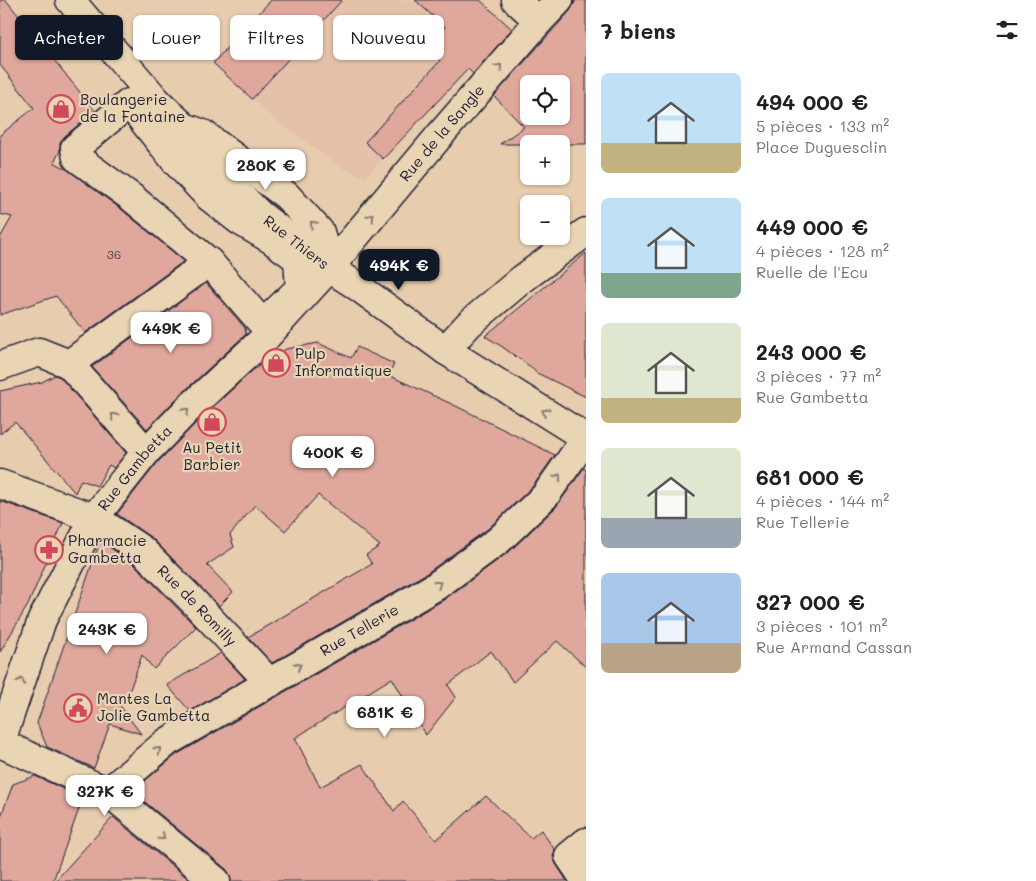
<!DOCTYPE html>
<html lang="fr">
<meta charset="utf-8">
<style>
:root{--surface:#fff;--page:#f6f6f6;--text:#202124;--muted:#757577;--accent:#111827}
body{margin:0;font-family:Mali,sans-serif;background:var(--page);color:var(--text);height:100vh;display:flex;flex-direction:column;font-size:19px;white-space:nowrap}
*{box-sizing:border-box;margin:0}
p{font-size:16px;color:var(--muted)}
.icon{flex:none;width:28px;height:28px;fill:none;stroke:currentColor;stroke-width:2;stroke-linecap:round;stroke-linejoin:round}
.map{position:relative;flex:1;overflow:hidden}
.sheet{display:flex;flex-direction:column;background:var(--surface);width:450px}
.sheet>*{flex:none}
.banner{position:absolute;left:15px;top:15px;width:475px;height:45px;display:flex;gap:10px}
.tools{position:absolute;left:520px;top:75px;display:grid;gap:10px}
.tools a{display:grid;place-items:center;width:50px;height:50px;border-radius:8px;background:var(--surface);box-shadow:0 1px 4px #0004;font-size:25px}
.price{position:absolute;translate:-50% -42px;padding:0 11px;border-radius:10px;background:#fff;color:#222;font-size:16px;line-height:32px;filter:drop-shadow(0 1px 2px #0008)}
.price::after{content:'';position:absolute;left:50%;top:30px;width:15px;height:11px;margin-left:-8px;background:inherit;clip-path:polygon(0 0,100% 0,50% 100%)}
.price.current{background:var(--accent);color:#fff}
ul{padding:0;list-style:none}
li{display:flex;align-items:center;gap:15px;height:125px;padding:0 15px}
li span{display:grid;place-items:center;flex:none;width:140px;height:100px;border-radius:8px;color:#555}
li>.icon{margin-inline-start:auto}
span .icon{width:60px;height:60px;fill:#fffc;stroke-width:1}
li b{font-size:21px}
h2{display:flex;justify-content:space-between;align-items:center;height:60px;padding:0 15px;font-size:21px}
.tag{padding:0 18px;border-radius:8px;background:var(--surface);box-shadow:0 1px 4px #0004;font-size:18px;line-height:45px}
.tag.current{background:var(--accent);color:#fff}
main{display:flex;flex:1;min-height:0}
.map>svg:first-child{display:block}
.built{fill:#e5c1a9}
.building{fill:#e0a79c;stroke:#22223b;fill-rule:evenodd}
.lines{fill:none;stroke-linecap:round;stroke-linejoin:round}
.minor-casing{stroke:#22223b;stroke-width:31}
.major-casing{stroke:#22223b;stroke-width:31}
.minor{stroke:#e9d5b3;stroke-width:28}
.major{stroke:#e9d5b3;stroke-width:28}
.oneway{stroke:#867c77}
.labels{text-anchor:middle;stroke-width:4.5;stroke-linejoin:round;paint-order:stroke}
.number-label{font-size:12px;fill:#524353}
.poi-label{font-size:15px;fill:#22223b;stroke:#e9d5b3;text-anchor:start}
.street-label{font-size:15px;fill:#22223b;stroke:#e9d5b3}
</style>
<main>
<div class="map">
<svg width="586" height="881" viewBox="0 0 586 881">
<rect width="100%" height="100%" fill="#e7ccae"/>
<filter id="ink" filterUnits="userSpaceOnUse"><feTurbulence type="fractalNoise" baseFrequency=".02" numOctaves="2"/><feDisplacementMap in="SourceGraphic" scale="10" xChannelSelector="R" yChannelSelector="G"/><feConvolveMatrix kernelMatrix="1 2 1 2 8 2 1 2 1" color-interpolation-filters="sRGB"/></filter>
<g filter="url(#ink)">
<polygon class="built" points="271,0 470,0 426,48 458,79 365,177 341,168 272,117 213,63"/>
<g class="building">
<polygon points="0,0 6,0 95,111 65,136 60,142 60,151 54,162 68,170 121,209 184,261 85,333 56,296 0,315 0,238 12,217 0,214 0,135 34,108 0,65"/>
<polygon points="271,0 342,0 252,99 213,63"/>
<polygon points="415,0 480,0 512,29 473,74 468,69 383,159 365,142 440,61 426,48 445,27"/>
<path d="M576 0H586V144H500L524 127 494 96 551 32 570 11ZM529 84H561V116H529Z"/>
<polygon points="586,253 586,397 535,372 535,370 501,346 485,336"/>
<polygon points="206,283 245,328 246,334 177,398 147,429 92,367"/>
<polygon points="318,343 351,358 357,347 394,364 388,375 456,406 555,455 533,486 489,528 427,573 272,663 248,637 372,564 366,555 380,546 318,495 285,531 255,505 230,535 234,547 207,565 233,592 219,606 153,539 117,514 158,462 199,420 253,370 286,349"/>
<polygon points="55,375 60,377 126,453 114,468 109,465 97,486 81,480 75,493 15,422 0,434 0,391 42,382"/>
<polygon points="584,468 586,470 586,667 557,641 513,682 491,651 448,685 456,697 426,735 392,678 295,738 320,787 362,764 394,811 403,801 436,840 486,796 531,838 541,830 555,850 553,857 556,864 567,881 231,881 230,875 226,869 134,793 147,779 176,755 445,599 510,551 556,507"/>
<polygon points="0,501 63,523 28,605 0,652"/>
<polygon points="100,541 132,562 196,627 154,669 142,655 127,698 123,698 118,703 141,734 110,724 94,768 47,747 37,723"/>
<polygon points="221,653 245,679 190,711 167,685"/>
<polygon points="35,776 83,798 53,881 0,881 0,819 13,784"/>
<polygon points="113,817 191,881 55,881"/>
</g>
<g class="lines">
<defs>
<g id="minor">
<polyline points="516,0 539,21"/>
<polygon points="129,103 177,163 208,196 240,221 272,240 298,259 300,288 263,324 209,262 131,197 77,158 75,148"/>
<polyline points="184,127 203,134 287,196 320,232 329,268"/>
<path id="s1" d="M329 268 441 134 539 21 559 0"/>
<polyline points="445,350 469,324 521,280 586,232"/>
<polyline points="69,364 209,262"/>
<polyline points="0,366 39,352 69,364 146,452"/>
<path id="s2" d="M0 484 94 518 142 550 194 602 270 683"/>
<polyline points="0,743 108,792 216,881"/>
<path id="s3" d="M108 792 167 742 436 586 499 540 545 496 586 438"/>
<polyline points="586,881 569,856 586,842"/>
</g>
<g id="major">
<path id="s4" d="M70 0 157 101 184 127 199 155 217 178 244 199 259 214 329 268 354 284 445 350 586 438"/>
<path id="s5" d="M0 744 42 620 94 518 146 452 188 409 266 337 329 268"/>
</g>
</defs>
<use href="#minor" class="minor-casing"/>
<use href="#major" class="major-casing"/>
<use href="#minor" class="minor"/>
<use href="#major" class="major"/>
</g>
<defs><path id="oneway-chevron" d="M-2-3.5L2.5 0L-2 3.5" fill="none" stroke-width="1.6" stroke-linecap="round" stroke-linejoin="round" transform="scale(1.25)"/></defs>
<g class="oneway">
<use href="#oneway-chevron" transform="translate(499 67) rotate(-49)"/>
<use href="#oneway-chevron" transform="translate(371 217) rotate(-50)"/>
<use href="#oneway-chevron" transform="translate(313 224) rotate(-133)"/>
<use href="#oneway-chevron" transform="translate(186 411) rotate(-45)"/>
<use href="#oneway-chevron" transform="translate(545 412) rotate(-148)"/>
<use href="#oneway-chevron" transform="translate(114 416) rotate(-131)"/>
<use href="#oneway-chevron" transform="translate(558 477) rotate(-55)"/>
<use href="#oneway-chevron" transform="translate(438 584) rotate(-34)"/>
<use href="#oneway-chevron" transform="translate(298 666) rotate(-30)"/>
<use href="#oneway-chevron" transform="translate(21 681) rotate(-71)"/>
<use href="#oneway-chevron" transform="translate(158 750) rotate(-40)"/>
<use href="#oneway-chevron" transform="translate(162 837) rotate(39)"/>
</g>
</g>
<defs>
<symbol id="shop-ring" viewBox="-11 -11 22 22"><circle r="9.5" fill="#e9d5b3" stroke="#d1495b" stroke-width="1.5"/><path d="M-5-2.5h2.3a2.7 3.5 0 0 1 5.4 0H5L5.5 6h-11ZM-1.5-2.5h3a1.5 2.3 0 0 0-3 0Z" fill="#d1495b"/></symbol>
<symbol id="pharmacy-ring" viewBox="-11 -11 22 22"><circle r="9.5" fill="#e9d5b3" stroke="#d1495b" stroke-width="1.5"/><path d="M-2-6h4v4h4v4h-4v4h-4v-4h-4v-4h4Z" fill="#d1495b"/></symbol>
<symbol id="civic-ring" viewBox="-11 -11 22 22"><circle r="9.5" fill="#e9d5b3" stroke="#d1495b" stroke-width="1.5"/><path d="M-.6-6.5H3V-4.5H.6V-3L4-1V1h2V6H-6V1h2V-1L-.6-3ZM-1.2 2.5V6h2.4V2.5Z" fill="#d1495b"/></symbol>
</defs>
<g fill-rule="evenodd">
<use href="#shop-ring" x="45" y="93" width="32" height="32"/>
<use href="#shop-ring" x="260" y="347" width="32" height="32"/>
<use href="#shop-ring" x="196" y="406" width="32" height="32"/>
<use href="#pharmacy-ring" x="33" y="534" width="32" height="32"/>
<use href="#civic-ring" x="62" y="692" width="32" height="32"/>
</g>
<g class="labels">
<g class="number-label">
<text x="114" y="259">36</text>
</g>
<g class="poi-label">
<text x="80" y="105">Boulangerie<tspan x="80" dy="17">de la Fontaine</tspan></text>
<text x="295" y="359">Pulp<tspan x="295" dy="17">Informatique</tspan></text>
<text x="212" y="453" text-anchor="middle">Au Petit<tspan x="212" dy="17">Barbier</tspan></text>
<text x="68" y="546">Pharmacie<tspan x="68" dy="17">Gambetta</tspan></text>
<text x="97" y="704">Mantes La<tspan x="97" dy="17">Jolie Gambetta</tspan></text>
</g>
<g class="street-label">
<text dy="5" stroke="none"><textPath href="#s1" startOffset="176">Rue de la Sangle</textPath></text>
<text dy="5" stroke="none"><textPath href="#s4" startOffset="334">Rue Thiers</textPath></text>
<text dy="5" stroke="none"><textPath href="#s5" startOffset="310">Rue Gambetta</textPath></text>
<text dy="5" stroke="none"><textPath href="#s2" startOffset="236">Rue de Romilly</textPath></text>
<text dy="5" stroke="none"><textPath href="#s3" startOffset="300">Rue Tellerie</textPath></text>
</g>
</g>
</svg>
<div class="tools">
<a><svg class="icon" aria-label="locate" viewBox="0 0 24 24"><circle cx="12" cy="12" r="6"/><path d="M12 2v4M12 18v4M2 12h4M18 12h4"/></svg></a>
<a>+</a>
<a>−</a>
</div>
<b class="price" style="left:266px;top:191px">280K €</b>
<b class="price current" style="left:399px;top:291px">494K €</b>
<b class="price" style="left:171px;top:354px">449K €</b>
<b class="price" style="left:333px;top:478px">400K €</b>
<b class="price" style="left:107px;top:655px">243K €</b>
<b class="price" style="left:385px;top:738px">681K €</b>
<b class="price" style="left:105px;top:817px">327K €</b>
<div class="banner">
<a class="tag current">Acheter</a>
<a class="tag">Louer</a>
<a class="tag">Filtres</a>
<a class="tag">Nouveau</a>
</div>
</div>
<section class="sheet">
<h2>7 biens<svg class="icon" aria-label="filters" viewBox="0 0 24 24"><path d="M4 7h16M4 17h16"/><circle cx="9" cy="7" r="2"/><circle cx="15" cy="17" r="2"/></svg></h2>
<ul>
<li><span style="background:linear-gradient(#bfe0f5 70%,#c2b280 0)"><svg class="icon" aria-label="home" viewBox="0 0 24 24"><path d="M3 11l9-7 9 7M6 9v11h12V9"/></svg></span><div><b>494 000 €</b><p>5 pièces · 133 m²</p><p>Place Duguesclin</p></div></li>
<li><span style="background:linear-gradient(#bfe0f5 75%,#7fa58c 0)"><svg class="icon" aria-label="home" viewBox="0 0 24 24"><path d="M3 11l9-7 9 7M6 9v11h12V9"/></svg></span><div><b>449 000 €</b><p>4 pièces · 128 m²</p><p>Ruelle de l'Ecu</p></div></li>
<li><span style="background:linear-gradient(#dfe7d0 75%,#c2b280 0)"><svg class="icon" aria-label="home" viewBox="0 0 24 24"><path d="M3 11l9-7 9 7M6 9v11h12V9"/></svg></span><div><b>243 000 €</b><p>3 pièces · 77 m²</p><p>Rue Gambetta</p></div></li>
<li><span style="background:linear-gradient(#dfe7d0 70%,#9aa5b1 0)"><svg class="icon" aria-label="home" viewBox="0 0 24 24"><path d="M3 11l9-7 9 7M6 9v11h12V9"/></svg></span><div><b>681 000 €</b><p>4 pièces · 144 m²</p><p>Rue Tellerie</p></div></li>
<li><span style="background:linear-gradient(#a9c7e8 70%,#b9a48a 0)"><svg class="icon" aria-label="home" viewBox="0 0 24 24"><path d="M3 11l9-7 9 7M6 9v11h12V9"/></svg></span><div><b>327 000 €</b><p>3 pièces · 101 m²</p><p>Rue Armand Cassan</p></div></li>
</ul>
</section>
</main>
